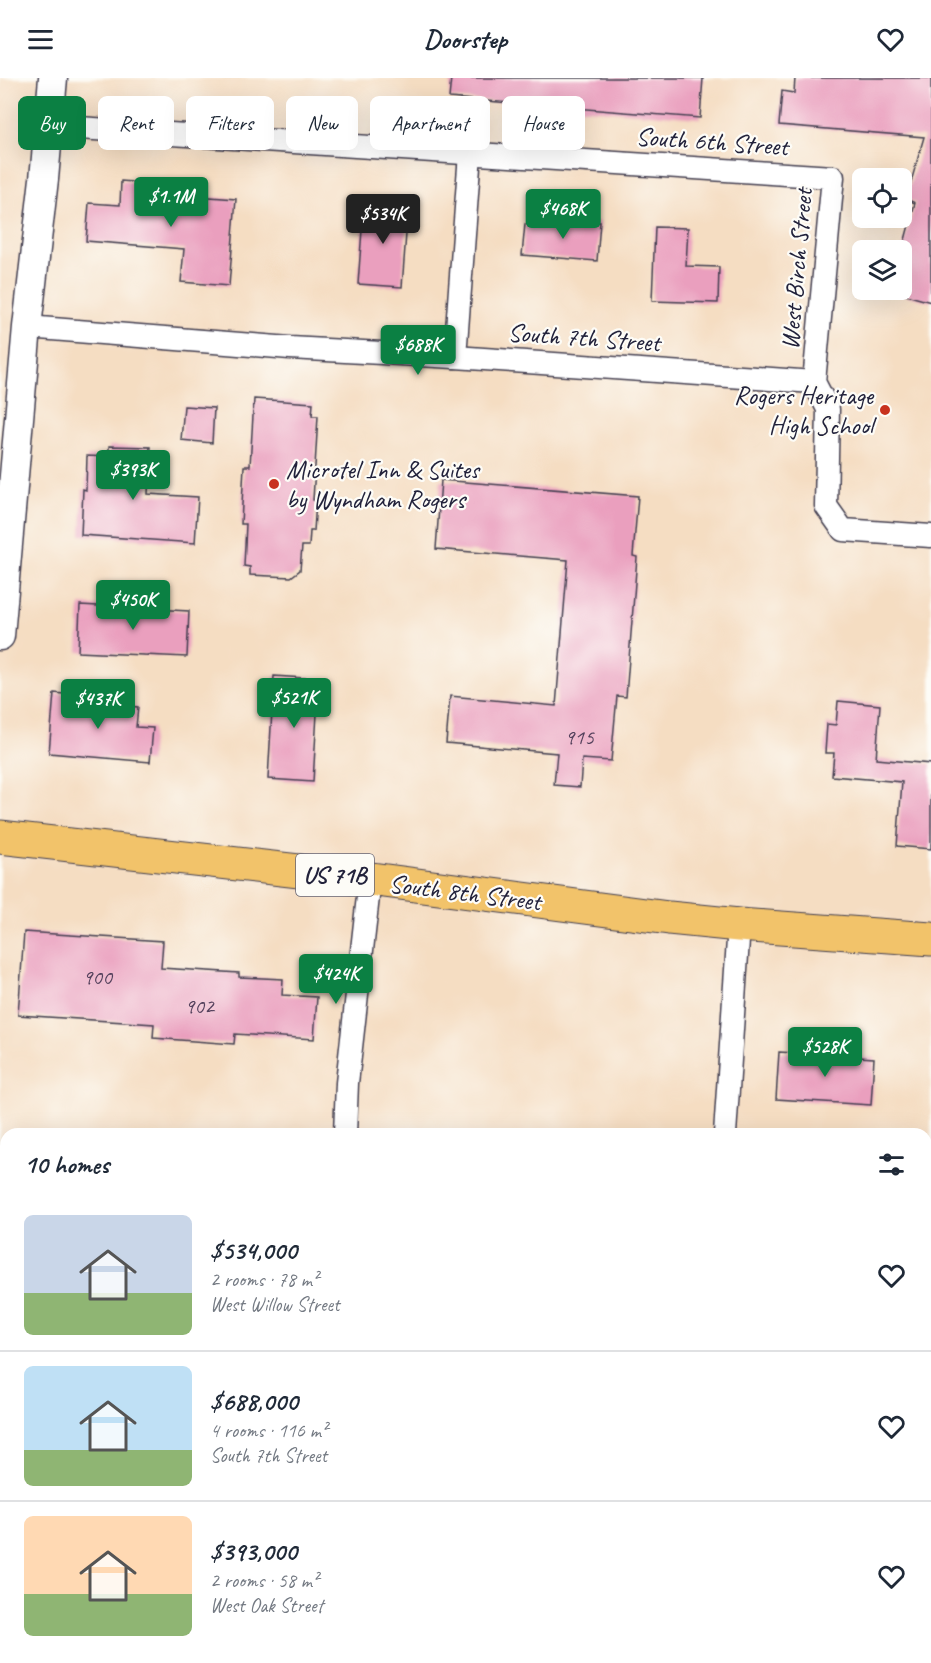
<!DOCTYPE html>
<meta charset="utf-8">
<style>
:root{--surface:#fff;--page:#f2f2f3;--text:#1f2937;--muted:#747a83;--line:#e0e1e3;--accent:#0b8043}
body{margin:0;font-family:Caveat,sans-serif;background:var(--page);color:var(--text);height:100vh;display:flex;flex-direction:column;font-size:22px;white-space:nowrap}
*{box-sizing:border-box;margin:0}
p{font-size:20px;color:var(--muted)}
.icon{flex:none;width:33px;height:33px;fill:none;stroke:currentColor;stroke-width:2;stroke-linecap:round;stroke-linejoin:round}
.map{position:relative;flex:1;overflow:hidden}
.sheet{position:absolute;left:0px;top:1050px;width:932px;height:536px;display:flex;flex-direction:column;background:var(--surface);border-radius:18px 18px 0 0;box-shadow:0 6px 24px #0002}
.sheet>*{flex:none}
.guide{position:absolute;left:18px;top:18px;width:600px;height:54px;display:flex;gap:12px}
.buttons{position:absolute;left:852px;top:90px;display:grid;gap:12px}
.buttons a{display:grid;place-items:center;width:60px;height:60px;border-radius:9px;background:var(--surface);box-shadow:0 6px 24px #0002;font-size:30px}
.price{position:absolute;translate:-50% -51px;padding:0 14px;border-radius:6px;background:var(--accent);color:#fff;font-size:20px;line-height:39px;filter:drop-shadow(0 2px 3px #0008)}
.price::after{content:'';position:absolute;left:50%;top:36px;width:18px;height:14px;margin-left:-9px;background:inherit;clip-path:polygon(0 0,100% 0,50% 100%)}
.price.on{background:#222;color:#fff}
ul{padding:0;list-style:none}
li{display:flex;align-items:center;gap:18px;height:150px;padding:0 24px}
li+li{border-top:2px solid var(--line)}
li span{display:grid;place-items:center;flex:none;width:168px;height:120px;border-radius:9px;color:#555}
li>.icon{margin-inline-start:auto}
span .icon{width:72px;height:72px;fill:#fffc;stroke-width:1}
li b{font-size:26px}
h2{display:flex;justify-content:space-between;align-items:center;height:72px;padding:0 24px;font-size:26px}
.chip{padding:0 21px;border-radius:9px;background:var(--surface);box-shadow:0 6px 24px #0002;font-size:21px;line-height:54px}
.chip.on{background:var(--accent);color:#fff}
header{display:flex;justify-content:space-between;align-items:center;height:78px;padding:0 24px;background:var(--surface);font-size:27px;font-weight:600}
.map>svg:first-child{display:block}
.building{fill:#ea9fbe}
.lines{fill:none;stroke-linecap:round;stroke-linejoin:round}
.minor-casing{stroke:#423e4f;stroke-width:25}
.tertiary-casing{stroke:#423e4f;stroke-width:31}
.primary-casing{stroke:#423e4f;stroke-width:35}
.minor{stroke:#fff;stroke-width:22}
.tertiary{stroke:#fff;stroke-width:28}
.primary{stroke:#f2c36a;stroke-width:33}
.poi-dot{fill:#c8321e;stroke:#fdfcf7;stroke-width:2}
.labels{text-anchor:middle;stroke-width:4.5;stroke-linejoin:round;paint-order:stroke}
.number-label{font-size:22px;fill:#54415c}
.shield{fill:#fdfcf7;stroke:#646373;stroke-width:1.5}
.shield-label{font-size:24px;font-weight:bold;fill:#22223b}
.street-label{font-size:26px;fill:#22223b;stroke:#fdfcf7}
.poi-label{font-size:26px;fill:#22223b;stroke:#fdfcf7;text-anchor:end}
</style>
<header><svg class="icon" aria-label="menu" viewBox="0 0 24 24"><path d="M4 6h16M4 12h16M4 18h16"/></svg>Doorstep<svg class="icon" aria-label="heart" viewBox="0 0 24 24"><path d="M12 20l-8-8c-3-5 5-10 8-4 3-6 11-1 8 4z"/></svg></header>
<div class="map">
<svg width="931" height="1585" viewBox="0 0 931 1585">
<rect width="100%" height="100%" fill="#fdfcf7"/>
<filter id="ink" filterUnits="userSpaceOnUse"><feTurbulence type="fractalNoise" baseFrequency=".0167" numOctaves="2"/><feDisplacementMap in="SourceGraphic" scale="12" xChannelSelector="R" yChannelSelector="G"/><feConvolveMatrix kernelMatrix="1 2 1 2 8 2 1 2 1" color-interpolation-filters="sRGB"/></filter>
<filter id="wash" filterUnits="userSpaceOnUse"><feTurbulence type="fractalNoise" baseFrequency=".008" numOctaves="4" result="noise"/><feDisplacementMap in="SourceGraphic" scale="24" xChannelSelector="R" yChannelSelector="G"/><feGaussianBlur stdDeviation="1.35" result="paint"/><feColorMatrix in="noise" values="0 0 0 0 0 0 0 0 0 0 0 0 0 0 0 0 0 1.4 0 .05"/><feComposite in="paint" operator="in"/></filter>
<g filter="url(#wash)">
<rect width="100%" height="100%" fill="#f5ddc2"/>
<g id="blocks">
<g class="building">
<polygon points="451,0 703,0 700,40 449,20"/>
<polygon points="795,0 931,0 931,224 902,216 902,173 915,125 906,121 924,59 779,47 782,13 794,15"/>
<polygon points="121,103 157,106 156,115 236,121 229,208 181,204 184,171 86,163 89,125 120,127"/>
<polygon points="364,125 408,129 402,209 358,206"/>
<polygon points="551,140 600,144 597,183 522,177 525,146 550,147"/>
<polygon points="655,149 688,150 686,188 719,189 718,225 652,223"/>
<polygon points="254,321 313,325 312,338 318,338 313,422 316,423 314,453 310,453 309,468 302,468 300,492 291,499 250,497 250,489 244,488 246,446 241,446 244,388 250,388"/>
<polygon points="184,328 214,330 212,365 181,362"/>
<polygon points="109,368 150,369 148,416 198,419 195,465 81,457 83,411 86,412 87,378 109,379"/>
<polygon points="441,402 638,418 633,478 637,479 626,619 617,618 611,683 582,681 580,709 554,707 557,675 446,665 450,618 556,628 568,482 436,471"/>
<polygon points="80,527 189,533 187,579 78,574"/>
<polygon points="274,598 319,601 313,704 268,701"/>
<polygon points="54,615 105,620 104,626 138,629 136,649 153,650 150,684 49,675"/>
<polygon points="838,623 880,627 876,681 931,686 931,771 897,768 902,704 832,698 834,675 825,675 827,646 836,647"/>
<polygon points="24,854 163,863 161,890 239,895 239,899 283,901 282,917 317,919 314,961 235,956 234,966 153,960 154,946 18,937"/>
<polygon points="779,974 874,980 871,1027 776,1021"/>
</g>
</g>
</g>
<g filter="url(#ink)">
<use href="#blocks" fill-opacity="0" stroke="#423e4f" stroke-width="1.5"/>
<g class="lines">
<defs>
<g id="minor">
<polyline points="48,48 833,99 814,304 828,331 826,428 843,452 931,458"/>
<polyline points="27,249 290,270 455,279 814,304"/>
<polyline points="455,279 470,75"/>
<polyline points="345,1056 347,1005 370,801"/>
<polyline points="725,1056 739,847"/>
<polyline points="0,1332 6,1332"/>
<polyline points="926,1398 931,1399"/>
<polyline points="866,1585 867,1580"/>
</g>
<polyline id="tertiary" points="0,558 27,249 44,101 53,0"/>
<polyline id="primary" points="0,759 370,801 669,840 739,847 931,861"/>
</defs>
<use href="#minor" class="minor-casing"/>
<use href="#tertiary" class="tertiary-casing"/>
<use href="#primary" class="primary-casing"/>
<use href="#minor" class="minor"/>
<use href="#tertiary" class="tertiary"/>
<use href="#primary" class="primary"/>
</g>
</g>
<g class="poi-dot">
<circle cx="885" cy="332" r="6"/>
<circle cx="274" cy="406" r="6"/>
</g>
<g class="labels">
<g class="number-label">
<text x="579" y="666">915</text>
<text x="97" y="906">900</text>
<text x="199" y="935">902</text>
</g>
<rect class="shield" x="296" y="776" width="78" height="42" rx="4.5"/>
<g class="shield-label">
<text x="335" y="805">US 71B</text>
</g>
<g class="street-label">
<text transform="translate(712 63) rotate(4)" y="9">South 6th Street</text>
<text transform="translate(796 191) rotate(-85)" y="9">West Birch Street</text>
<text transform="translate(584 259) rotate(4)" y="9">South 7th Street</text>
<text transform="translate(465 814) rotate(7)" y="9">South 8th Street</text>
</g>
<g class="poi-label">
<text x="873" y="326">Rogers Heritage<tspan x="873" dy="30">High School</tspan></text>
<text x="286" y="400" text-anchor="start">Microtel Inn &amp; Suites<tspan x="286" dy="30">by Wyndham Rogers</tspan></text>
</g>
</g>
</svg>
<div class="buttons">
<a><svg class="icon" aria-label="locate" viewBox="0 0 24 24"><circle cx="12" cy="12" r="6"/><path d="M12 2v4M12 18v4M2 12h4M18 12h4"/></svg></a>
<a><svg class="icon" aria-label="layers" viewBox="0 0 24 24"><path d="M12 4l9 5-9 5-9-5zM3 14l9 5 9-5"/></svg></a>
</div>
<b class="price" style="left:171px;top:150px">$1.1M</b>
<b class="price" style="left:563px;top:162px">$468K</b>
<b class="price on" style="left:383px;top:167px">$534K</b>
<b class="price" style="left:418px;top:298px">$688K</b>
<b class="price" style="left:133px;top:423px">$393K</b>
<b class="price" style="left:133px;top:553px">$450K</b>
<b class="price" style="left:294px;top:651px">$521K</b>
<b class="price" style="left:98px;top:652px">$437K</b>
<b class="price" style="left:336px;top:927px">$424K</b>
<b class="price" style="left:825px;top:1000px">$528K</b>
<div class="guide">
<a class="chip on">Buy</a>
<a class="chip">Rent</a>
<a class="chip">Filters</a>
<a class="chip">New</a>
<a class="chip">Apartment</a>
<a class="chip">House</a>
</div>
<section class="sheet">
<h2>10 homes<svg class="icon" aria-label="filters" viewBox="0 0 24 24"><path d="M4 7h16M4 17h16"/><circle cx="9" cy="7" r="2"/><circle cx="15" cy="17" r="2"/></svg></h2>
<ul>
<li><span style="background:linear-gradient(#c9d6e8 65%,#8fb573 0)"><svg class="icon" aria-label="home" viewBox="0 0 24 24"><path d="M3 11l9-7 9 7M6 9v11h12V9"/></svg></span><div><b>$534,000</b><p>2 rooms · 78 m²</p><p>West Willow Street</p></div><svg class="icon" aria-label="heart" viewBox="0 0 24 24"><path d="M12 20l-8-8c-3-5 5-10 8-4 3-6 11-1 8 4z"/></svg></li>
<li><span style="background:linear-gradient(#bfe0f5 70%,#8fb573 0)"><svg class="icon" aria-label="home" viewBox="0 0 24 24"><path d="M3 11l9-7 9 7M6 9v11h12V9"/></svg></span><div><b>$688,000</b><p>4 rooms · 116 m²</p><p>South 7th Street</p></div><svg class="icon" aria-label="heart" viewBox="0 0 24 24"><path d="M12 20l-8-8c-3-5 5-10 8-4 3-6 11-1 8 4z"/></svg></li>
<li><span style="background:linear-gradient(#ffd9b3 65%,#8fb573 0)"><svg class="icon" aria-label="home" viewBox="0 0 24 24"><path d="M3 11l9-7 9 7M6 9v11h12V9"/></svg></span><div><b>$393,000</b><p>2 rooms · 58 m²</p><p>West Oak Street</p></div><svg class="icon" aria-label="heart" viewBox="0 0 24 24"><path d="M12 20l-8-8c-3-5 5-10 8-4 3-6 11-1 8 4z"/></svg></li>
</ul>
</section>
</div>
